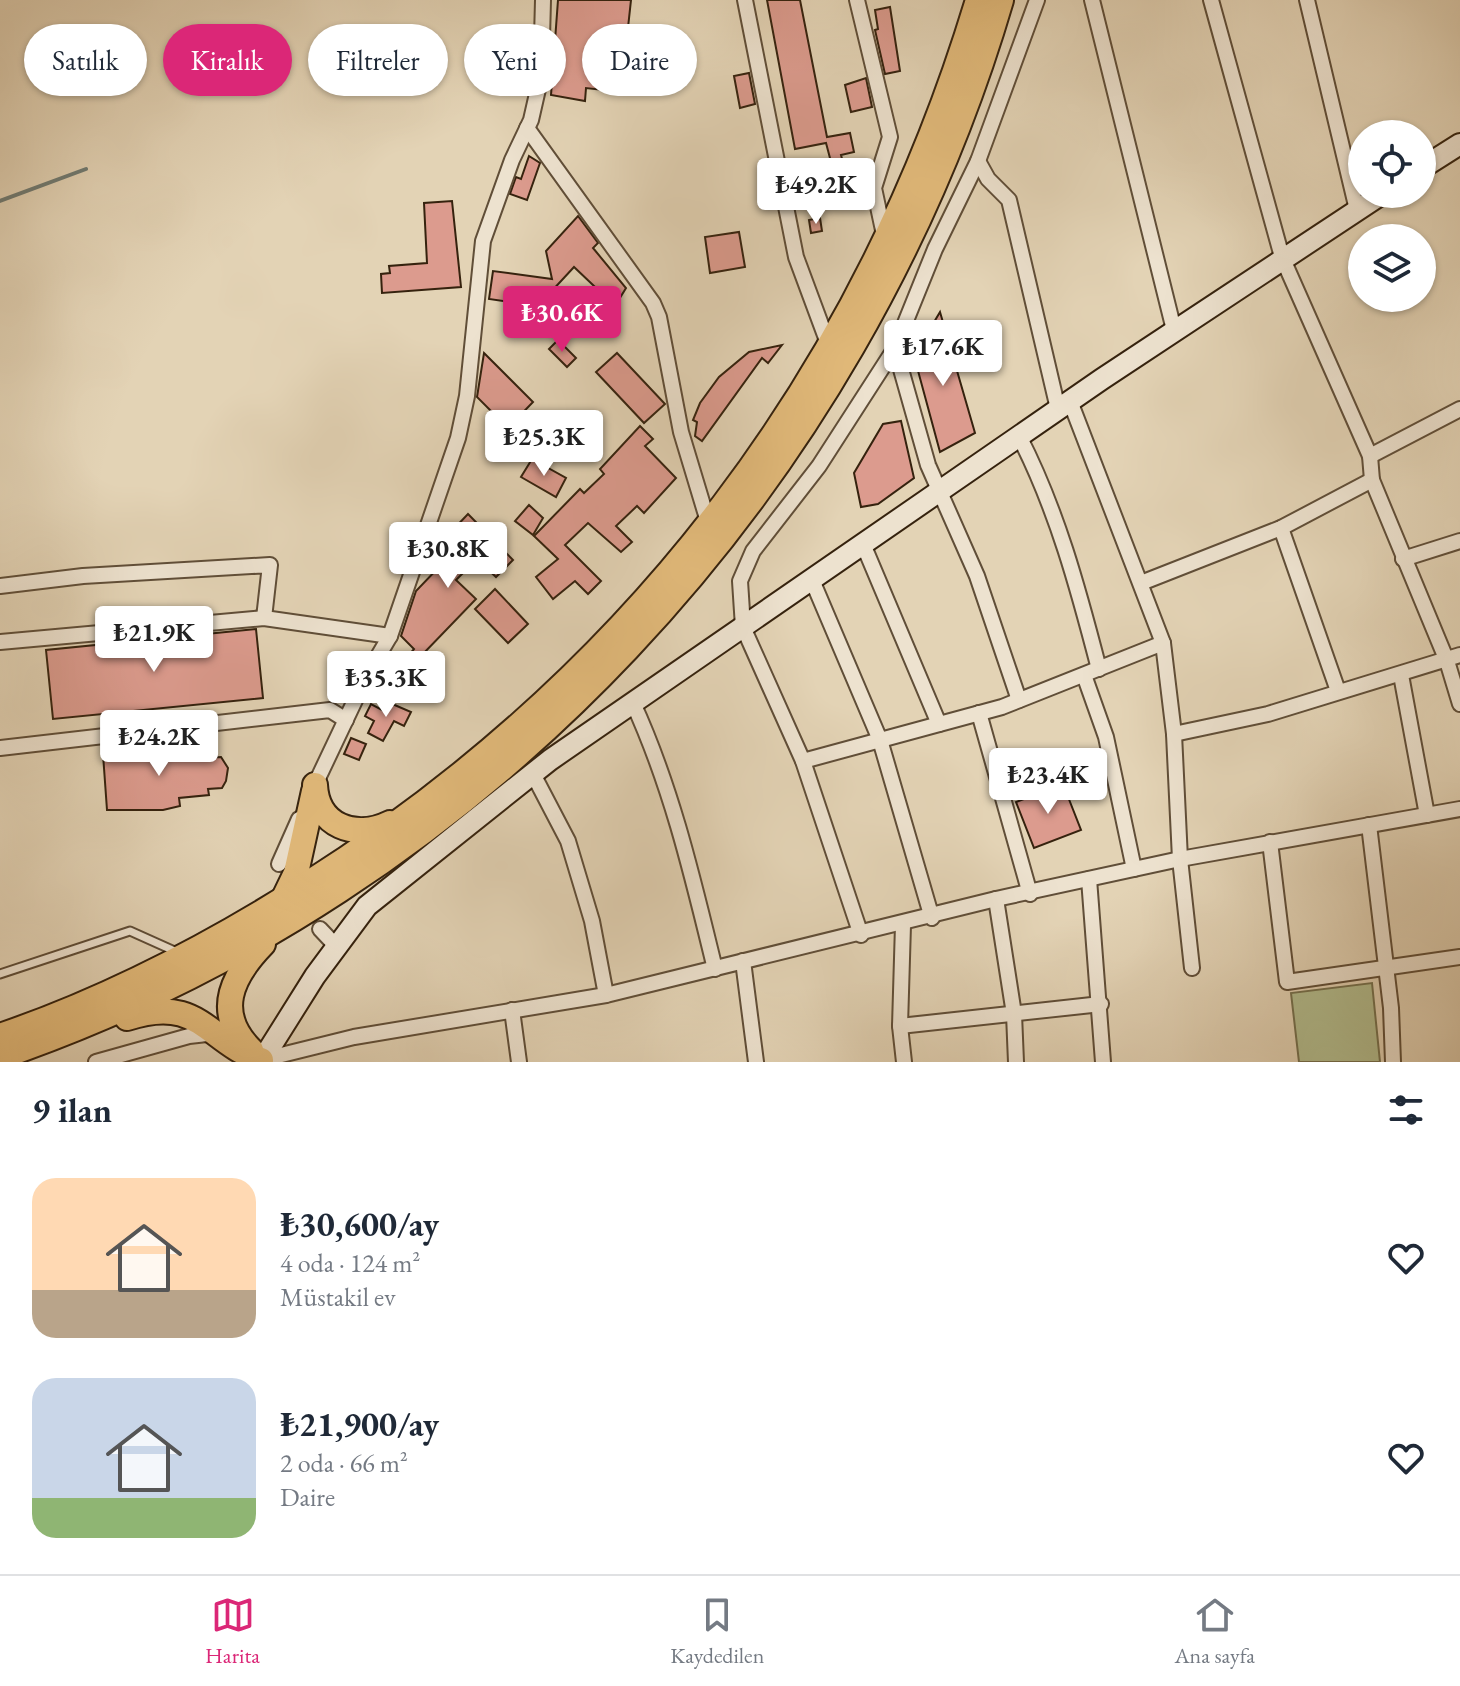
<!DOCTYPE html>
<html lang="tr">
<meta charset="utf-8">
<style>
:root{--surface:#fff;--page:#f2f2f3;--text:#1f2937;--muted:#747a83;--line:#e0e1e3;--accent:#db2777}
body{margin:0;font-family:"EB Garamond",serif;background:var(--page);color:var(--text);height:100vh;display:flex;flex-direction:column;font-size:30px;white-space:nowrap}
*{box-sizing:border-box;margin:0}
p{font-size:26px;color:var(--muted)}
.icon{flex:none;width:44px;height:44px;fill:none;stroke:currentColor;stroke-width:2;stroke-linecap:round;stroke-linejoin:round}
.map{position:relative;height:1062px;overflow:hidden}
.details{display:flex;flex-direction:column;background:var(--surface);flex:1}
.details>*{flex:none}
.guide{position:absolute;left:24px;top:24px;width:800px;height:72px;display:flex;gap:16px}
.tools{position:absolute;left:1348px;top:120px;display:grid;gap:16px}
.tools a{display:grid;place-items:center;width:88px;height:88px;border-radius:50%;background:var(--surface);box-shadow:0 2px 6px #0004;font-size:40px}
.price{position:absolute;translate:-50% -68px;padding:0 18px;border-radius:8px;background:#fff;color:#222;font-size:26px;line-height:52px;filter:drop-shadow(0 2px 4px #0008)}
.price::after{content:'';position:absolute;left:50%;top:48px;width:24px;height:18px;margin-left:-12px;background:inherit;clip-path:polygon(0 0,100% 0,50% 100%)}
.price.on{background:var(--accent);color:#fff}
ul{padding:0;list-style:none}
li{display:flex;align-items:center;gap:24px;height:200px;padding:0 32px}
li span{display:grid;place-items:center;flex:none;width:224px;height:160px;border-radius:24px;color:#555}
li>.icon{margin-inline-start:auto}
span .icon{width:96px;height:96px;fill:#fffc;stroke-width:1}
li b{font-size:34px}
h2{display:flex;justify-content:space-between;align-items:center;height:96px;padding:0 32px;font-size:34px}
.pill{padding:0 28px;border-radius:36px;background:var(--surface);box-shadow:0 2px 6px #0004;font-size:28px;line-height:72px}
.pill.on{background:var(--accent);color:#fff}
.menu{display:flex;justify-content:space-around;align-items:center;height:112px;border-top:2px solid var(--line);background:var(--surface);font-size:22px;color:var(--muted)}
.menu a{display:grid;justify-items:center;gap:4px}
.menu .on{color:var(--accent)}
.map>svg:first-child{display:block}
.green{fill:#b2bd8f;stroke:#74704e;stroke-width:2}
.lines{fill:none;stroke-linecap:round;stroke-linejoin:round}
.stream{stroke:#707b73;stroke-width:4}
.building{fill:#dc9b8e;stroke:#35220e;stroke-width:2}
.service-casing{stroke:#604e38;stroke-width:11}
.minor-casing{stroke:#604e38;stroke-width:18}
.secondary-casing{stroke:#35220e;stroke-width:24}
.trunk-casing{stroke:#35220e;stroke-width:28}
.service{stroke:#ede2cf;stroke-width:7}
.minor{stroke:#ede2cf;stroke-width:14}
.secondary{stroke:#ede2cf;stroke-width:20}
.trunk{stroke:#e2ba7a;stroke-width:24}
</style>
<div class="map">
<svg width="1460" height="1062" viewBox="0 0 1460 1062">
<rect width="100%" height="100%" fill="#e3d3b5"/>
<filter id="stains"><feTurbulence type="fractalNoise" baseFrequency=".0025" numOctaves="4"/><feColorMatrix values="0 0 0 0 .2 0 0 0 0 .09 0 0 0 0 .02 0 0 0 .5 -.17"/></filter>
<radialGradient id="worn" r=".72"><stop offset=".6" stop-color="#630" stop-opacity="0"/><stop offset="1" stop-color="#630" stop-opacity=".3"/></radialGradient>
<polygon class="green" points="1372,983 1380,1062 1299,1062 1291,993"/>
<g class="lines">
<polyline class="stream" points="0,201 86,169"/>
</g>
<g class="building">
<polygon points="558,0 631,0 621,92 586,88 585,101 551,95"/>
<polygon points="767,0 800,0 827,137 850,133 854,152 841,155 846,174 835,177 826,143 795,149"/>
<polygon points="890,7 900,71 885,74 875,30 878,29 875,10"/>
<polygon points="749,73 755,104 740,108 734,76"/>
<polygon points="866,78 872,107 851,112 845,85"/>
<polygon points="529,156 540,163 527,200 510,194 516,177 521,179"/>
<polygon points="452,201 461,287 382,293 381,274 390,273 389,266 427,263 424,203"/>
<polygon points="578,216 598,243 593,248 626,288 615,306 574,267 538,306 489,299 493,271 552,279 546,251"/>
<polygon points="820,218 822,231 811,233 809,220"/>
<polygon points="739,232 745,267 710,273 705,237"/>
<polygon points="940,312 975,433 940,452 914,356"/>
<polygon points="558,340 576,358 567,367 549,349"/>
<polygon points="782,345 768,363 762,358 702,441 695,436 697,422 693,420 700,403 719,377 749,352"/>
<polygon points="484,353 533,402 508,428 477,397"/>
<polygon points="617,353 665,404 644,423 596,372"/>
<polygon points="901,421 914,478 878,504 861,507 854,473 883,424"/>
<polygon points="640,426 653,439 645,446 676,478 644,513 637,506 616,526 632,542 621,552 588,523 565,545 601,581 588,594 575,581 553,599 536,577 558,559 534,536 580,489 584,493 604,474 600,469"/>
<polygon points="532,459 566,478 556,497 521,477"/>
<polygon points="529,505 543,518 533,535 515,521"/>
<polygon points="468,514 513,560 496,577 477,559 456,580 476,599 421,656 435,670 428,679 408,668 402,675 397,670 414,649 401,636 416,591 441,565 430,554"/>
<polygon points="495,589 528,624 508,643 475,609"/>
<polygon points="256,629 263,698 53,719 46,650"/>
<polygon points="390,703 411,712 404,726 394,721 383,741 368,733 374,721 365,716 371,704 386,712"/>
<polygon points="351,738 366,744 359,760 344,754"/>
<polygon points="157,745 173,746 174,756 205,753 205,758 221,757 228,768 226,781 222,788 208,789 209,795 179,798 180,806 163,810 107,810 103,754"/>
<polygon points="1063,784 1081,830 1034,848 1016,802"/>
</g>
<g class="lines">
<defs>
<polyline id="service" points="0,974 130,931 179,953"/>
<g id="minor">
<polyline points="745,0 796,257 829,346"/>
<polyline points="857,0 890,137 874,188 884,235"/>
<polyline points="1092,0 1174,330"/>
<polyline points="1211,0 1282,257 1370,456 1372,480 1447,661 1460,704"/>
<polyline points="1307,0 1357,210"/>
<polyline points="527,128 653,303 659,317 681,432 709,525"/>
<polyline points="978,161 988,179 1009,200 1058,409"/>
<polyline points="1070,401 1163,643 1174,734 1180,859 1192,968"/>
<path d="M1019 436C1057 510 1078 588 1099 669"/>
<polyline points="1370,456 1460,409"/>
<polyline points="1281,528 1338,691"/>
<polyline points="863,544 939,724"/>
<polyline points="1403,559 1460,541"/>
<polyline points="812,580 880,740 932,918"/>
<polyline points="1141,583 1281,528 1372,480"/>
<polyline points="0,586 83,576 270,565 264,618"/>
<polyline points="0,642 264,618 390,636"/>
<polyline points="1084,675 1106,737 1134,869"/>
<polyline points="1401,675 1427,815"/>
<polyline points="1019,700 977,576 928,465 895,348 935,249 978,161 1037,0"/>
<path d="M633 703C672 788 693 879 715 969"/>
<polyline points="979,713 1030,894"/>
<polyline points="1174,734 1268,714 1460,655"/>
<polyline points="0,748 330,710 346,720"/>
<polyline points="803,761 1002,707 1163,643"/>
<polyline points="533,774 568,841 592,921 606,995"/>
<polyline points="313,789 367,675 390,636 458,438 467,396 483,241 512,160 531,120 541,76 543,0"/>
<polyline points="1369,825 1391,1008 1393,1062"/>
<polyline points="1270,842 1287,982 1460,957"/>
<polyline points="279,864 299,819"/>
<polyline points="1089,879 1103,1062"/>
<polyline points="996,899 1014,1014 1016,1062"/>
<polyline points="903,925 900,1026 904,1062"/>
<polyline points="320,929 337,947"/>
<polyline points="861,935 803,761 743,627 740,581 753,551 819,466 895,348"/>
<polyline points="743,961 756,1062"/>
<polyline points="512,1010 519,1062"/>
<polyline points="900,1026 1101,1004"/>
<polyline points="261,1060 354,1037 606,995 996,899 1180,859 1460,809"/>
<polyline points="96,1062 189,1036 216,1033"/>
</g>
<g id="secondary">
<polyline points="1422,168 1460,144"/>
<polyline points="261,1062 315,976 367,906 550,760 1102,379 1382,194"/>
</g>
<g id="trunk">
<path d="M315 785C317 826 355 840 390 823"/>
<polyline points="284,898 296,873 314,791"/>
<path d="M127 1018C200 994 206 1041 261 1060"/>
<path d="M0 1036C108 999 210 946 306 885 637 675 865 375 978 0"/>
<path d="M251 1050C214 1013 231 977 263 944"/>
<path d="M0 1057C481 891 858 487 1001 0"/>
</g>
</defs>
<use href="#service" class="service-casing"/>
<use href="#minor" class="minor-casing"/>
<use href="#secondary" class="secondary-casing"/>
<use href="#trunk" class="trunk-casing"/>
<use href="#service" class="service"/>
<use href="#minor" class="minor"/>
<use href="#secondary" class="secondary"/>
<use href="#trunk" class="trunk"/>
</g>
<rect width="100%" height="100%" filter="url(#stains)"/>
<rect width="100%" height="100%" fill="url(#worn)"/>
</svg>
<div class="tools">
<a><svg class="icon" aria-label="locate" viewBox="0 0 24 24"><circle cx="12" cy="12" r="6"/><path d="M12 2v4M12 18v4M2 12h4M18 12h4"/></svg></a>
<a><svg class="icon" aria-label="layers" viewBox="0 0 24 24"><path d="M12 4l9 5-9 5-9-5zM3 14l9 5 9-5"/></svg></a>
</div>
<b class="price" style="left:816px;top:226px">₺49.2K</b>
<b class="price on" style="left:562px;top:354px">₺30.6K</b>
<b class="price" style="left:943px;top:388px">₺17.6K</b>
<b class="price" style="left:544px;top:478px">₺25.3K</b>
<b class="price" style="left:448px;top:590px">₺30.8K</b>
<b class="price" style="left:154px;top:674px">₺21.9K</b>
<b class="price" style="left:386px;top:719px">₺35.3K</b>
<b class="price" style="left:159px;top:778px">₺24.2K</b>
<b class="price" style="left:1048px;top:816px">₺23.4K</b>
<div class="guide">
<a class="pill">Satılık</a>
<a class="pill on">Kiralık</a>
<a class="pill">Filtreler</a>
<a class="pill">Yeni</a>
<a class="pill">Daire</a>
</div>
</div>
<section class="details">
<h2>9 ilan<svg class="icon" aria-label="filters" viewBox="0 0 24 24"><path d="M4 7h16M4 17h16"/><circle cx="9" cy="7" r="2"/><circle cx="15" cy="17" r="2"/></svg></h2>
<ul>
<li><span style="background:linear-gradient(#ffd9b3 70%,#b9a48a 0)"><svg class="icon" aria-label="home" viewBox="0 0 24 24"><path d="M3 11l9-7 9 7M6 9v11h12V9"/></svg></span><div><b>₺30,600/ay</b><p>4 oda · 124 m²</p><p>Müstakil ev</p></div><svg class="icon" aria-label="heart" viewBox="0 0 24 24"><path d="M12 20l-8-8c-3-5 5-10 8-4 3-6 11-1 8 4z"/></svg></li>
<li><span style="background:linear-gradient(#c9d6e8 75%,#8fb573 0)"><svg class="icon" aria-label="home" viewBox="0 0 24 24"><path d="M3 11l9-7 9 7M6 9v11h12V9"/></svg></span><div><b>₺21,900/ay</b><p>2 oda · 66 m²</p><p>Daire</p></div><svg class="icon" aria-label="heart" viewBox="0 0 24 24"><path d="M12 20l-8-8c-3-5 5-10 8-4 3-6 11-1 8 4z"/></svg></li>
</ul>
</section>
<nav class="menu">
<a class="on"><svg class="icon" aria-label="map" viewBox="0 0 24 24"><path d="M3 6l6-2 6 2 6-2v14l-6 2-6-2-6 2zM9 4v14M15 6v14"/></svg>Harita</a>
<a><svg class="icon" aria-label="saved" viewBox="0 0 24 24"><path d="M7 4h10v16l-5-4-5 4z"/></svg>Kaydedilen</a>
<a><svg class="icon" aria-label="home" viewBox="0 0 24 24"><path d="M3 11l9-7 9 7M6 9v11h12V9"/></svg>Ana sayfa</a>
</nav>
